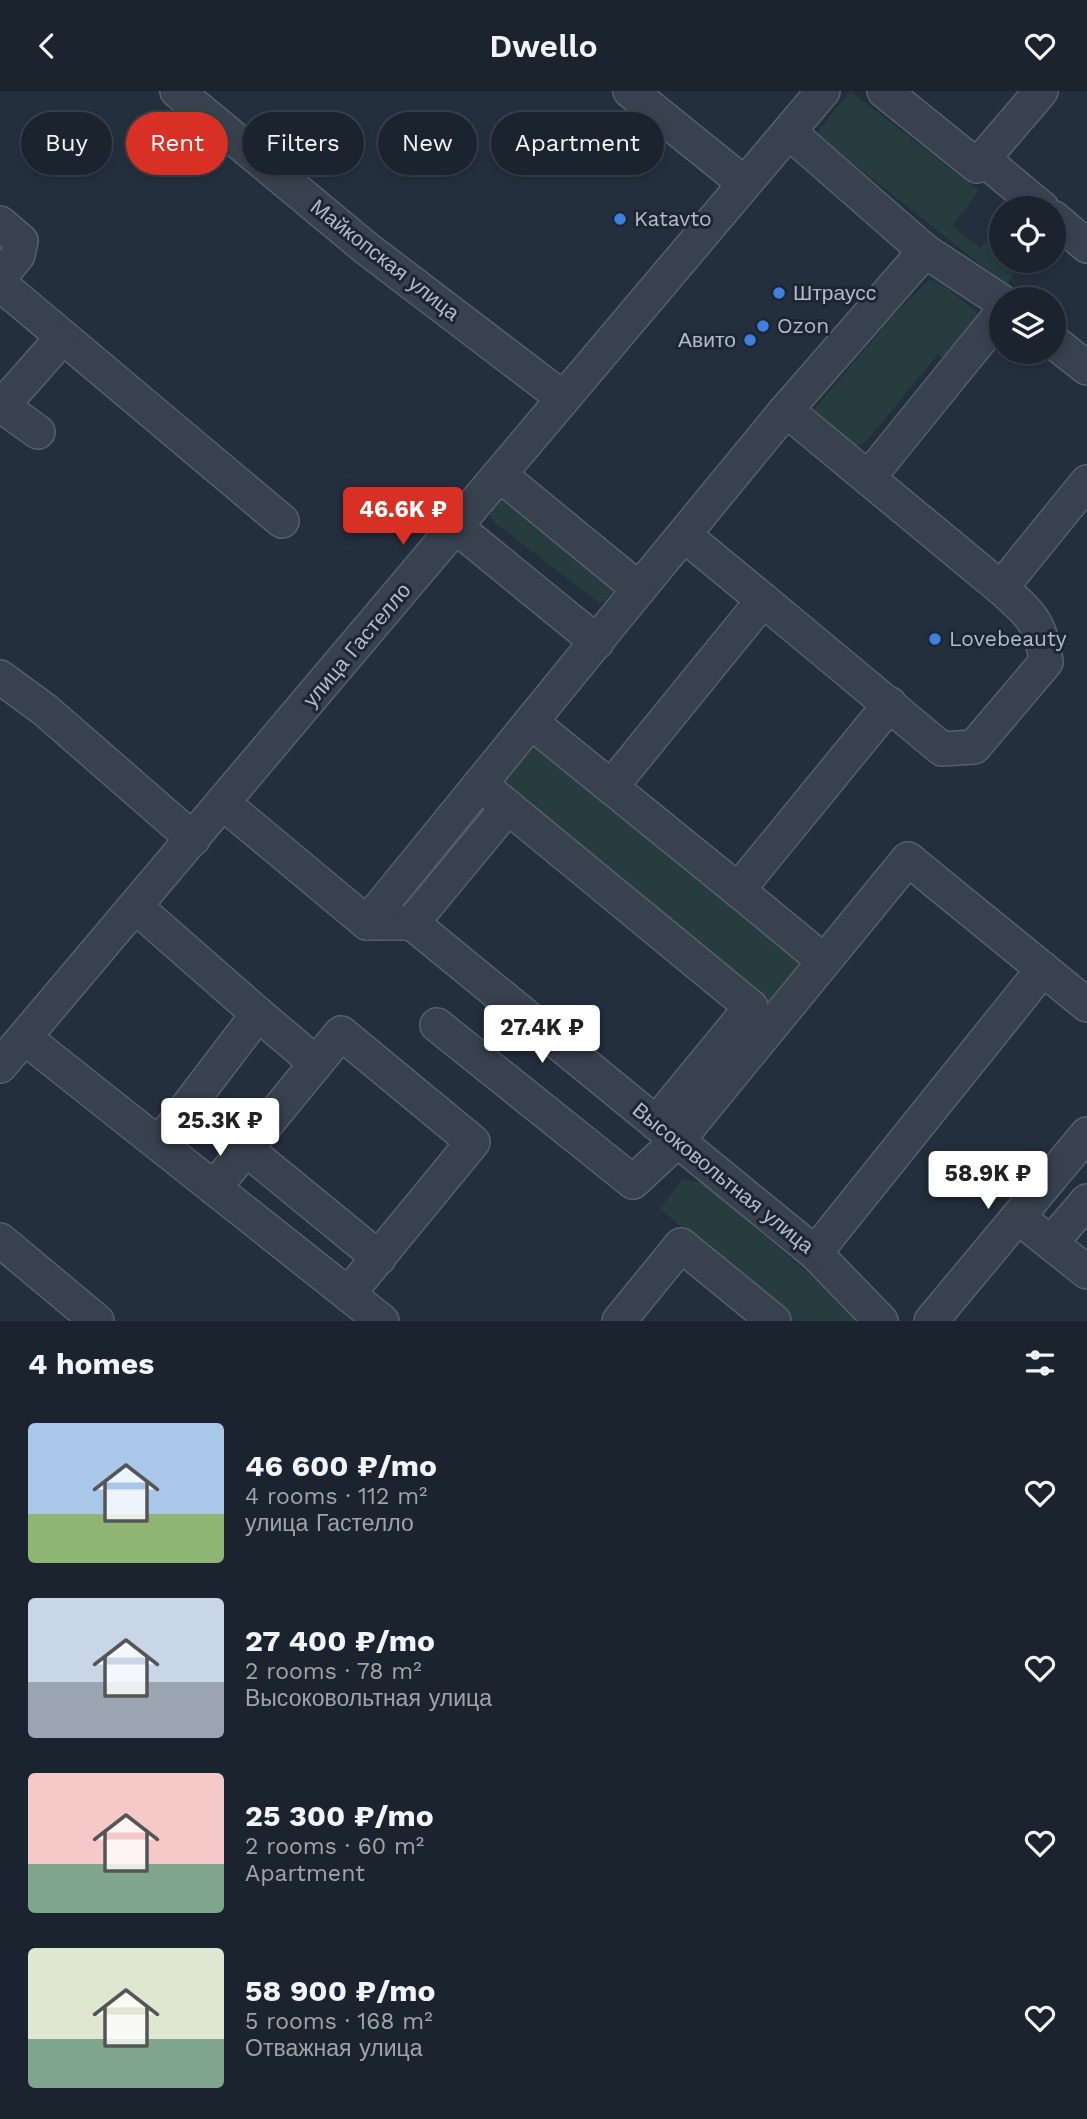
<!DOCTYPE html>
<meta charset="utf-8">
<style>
:root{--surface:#1b232e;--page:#242b36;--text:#f1f3f6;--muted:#a0a4aa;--line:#39404a;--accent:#d93025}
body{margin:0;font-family:"Work Sans",sans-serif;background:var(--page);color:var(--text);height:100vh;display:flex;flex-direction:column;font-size:26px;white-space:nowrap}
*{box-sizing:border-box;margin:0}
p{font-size:23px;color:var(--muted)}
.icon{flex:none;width:38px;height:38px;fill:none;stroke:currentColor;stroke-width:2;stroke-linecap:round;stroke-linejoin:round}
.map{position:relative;height:1230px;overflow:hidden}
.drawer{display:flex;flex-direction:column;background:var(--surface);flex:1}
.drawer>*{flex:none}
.hud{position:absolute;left:21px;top:21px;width:700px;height:63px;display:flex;gap:14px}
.fabs{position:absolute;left:989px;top:105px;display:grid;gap:14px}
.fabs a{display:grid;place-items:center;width:77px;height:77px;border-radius:50%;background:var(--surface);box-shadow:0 4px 10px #0003,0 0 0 2px var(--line);font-size:35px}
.price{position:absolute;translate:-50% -60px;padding:0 16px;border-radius:7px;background:#fff;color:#222;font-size:23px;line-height:46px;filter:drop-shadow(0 2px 4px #0008)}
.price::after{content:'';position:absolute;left:50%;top:42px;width:21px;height:16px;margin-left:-10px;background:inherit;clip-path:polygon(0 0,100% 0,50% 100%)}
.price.selected{background:var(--accent);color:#fff}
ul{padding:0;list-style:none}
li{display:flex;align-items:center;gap:21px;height:175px;padding:0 28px}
li span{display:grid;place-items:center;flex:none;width:196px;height:140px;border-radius:7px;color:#555}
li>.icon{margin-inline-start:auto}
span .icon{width:84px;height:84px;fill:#fffc;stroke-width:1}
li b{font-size:30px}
h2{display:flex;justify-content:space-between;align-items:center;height:84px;padding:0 28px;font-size:30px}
.pill{padding:0 24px;border-radius:32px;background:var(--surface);box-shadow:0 4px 10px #0003,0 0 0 2px var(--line);font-size:24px;line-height:63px}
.pill.selected{background:var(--accent);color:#fff}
header{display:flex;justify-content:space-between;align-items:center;height:91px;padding:0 28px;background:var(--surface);font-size:32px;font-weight:600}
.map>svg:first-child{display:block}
.green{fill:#263c3f}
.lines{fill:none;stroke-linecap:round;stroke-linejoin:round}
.minor-casing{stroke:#565f6c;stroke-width:36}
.minor{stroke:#38414e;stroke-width:33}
.shop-dot{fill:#3f7fe0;stroke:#1d2633;stroke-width:2.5}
.labels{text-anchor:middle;stroke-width:6;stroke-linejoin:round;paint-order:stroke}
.poi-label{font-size:21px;fill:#b4bcc9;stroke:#1d2633;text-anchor:start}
.street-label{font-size:21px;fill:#b4bcc9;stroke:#1d2633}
</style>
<header><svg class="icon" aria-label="back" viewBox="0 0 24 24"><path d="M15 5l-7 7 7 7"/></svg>Dwello<svg class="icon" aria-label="heart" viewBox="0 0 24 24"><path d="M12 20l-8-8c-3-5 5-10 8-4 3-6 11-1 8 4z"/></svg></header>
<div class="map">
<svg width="1087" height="1230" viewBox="0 0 1087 1230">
<rect width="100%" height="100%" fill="#242f3e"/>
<g class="green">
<polygon points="850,0 979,100 952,135 980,157 1001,130 1001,170 1025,170 1006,194 816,43"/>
<polygon points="930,188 948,198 979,223 978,236 948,271 938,263 865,352 849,357 813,320 893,225"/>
<polygon points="500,408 608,491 612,501 607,509 599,512 495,432 488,421"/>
<polygon points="531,649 795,858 801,881 689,1024 763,912 499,690"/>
<polygon points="683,1087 704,1093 849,1217 860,1230 794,1230 660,1118"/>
</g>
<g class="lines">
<defs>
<g id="minor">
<polyline points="177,0 366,157 563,307"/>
<polyline points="630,0 744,92"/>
<polyline points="884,0 977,75 1041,0"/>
<polyline points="789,41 925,160 786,319 1001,497 1087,391"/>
<polyline points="983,68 1042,117"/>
<polyline points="1054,127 1087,155"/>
<polyline points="0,132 21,150 18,164 0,186"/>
<polyline points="925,160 1001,210"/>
<polyline points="0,193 282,430"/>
<polyline points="1054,251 1087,277"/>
<polyline points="0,313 2,315 63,246"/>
<polyline points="2,315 38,341"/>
<polyline points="500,384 639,498 786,319"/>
<polyline points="869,386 1001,223"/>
<polyline points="456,436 597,551"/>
<polyline points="684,444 763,509"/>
<polyline points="0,586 45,619 193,748"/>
<polyline points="531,631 738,799"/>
<polyline points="480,693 751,916 656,1032"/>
<path d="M611 696 763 509 942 658 974 656 1046 571C1041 532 1031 523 1001 497"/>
<polyline points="223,712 367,832 412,832 815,1162 881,1230"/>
<polyline points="136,816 258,923 159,1053"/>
<polyline points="367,832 639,498"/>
<polyline points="412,832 508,716"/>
<polyline points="824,870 738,799 890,613"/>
<polyline points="258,923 316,972"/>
<polyline points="437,934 633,1091 678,1049 908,768 1087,914"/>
<polyline points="25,947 382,1230"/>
<polyline points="0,975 823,0"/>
<polyline points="246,1058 379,1167"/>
<polyline points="214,1097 341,942 473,1051 349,1202"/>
<polyline points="1018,1126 1087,1181"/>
<polyline points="0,1149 97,1230"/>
<polyline points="1051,1152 1087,1110"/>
<polyline points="815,1162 1043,878"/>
<polyline points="619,1230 681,1154 774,1230"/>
<polyline points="931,1230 1087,1043"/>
</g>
</defs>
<use href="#minor" class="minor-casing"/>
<use href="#minor" class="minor"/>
</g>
<g class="shop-dot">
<circle cx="620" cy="128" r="7"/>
<circle cx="779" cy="202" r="7"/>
<circle cx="763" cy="235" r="7"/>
<circle cx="750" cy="249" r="7"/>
<circle cx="935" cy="548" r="7"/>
</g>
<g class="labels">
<g class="poi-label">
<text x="634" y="135">Katavto</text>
<text x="793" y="209">Штраусс</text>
<text x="777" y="242">Ozon</text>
<text x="736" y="256" text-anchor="end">Авито</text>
<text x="949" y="555">Lovebeauty</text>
</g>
<g class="street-label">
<text transform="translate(385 169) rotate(38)" y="7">Майкопская улица</text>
<text transform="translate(357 554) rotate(-50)" y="7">улица Гастелло</text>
<text transform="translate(723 1087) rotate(39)" y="7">Высоковольтная улица</text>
</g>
</g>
</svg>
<div class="fabs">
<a><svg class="icon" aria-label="locate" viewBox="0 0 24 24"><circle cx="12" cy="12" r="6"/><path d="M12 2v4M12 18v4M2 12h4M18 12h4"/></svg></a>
<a><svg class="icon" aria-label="layers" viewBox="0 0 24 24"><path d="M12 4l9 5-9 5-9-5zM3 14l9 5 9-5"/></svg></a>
</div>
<b class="price selected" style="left:403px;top:456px">46.6K ₽</b>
<b class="price" style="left:542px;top:974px">27.4K ₽</b>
<b class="price" style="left:220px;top:1067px">25.3K ₽</b>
<b class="price" style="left:988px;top:1120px">58.9K ₽</b>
<div class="hud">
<a class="pill">Buy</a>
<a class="pill selected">Rent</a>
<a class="pill">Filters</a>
<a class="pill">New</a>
<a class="pill">Apartment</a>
</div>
</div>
<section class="drawer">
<h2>4 homes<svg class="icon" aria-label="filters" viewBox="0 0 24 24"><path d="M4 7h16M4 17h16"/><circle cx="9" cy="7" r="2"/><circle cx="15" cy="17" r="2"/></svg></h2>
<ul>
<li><span style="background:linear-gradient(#a9c7e8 65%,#8fb573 0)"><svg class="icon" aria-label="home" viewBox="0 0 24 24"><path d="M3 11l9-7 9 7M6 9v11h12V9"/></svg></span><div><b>46 600 ₽/mo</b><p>4 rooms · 112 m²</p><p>улица Гастелло</p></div><svg class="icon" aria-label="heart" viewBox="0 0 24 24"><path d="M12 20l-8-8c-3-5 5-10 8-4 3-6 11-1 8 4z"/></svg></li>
<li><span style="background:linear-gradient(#c9d6e8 60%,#9aa5b1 0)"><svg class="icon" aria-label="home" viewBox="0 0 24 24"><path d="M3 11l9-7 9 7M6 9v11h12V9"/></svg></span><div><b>27 400 ₽/mo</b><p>2 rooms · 78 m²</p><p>Высоковольтная улица</p></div><svg class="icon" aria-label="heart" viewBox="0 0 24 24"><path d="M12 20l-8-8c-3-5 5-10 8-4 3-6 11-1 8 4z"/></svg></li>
<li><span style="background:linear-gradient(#f6c9c9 65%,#7fa58c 0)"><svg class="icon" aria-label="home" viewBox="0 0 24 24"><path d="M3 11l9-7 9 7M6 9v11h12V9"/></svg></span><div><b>25 300 ₽/mo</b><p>2 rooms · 60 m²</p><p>Apartment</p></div><svg class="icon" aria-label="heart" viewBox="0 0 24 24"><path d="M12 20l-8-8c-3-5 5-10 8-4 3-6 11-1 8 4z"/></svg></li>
<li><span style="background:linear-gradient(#dfe7d0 65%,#7fa58c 0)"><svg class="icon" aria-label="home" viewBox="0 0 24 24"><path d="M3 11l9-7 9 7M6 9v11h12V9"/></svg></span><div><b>58 900 ₽/mo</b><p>5 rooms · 168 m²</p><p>Отважная улица</p></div><svg class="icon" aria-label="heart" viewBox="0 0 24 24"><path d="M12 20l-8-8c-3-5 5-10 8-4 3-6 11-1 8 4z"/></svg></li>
</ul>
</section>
